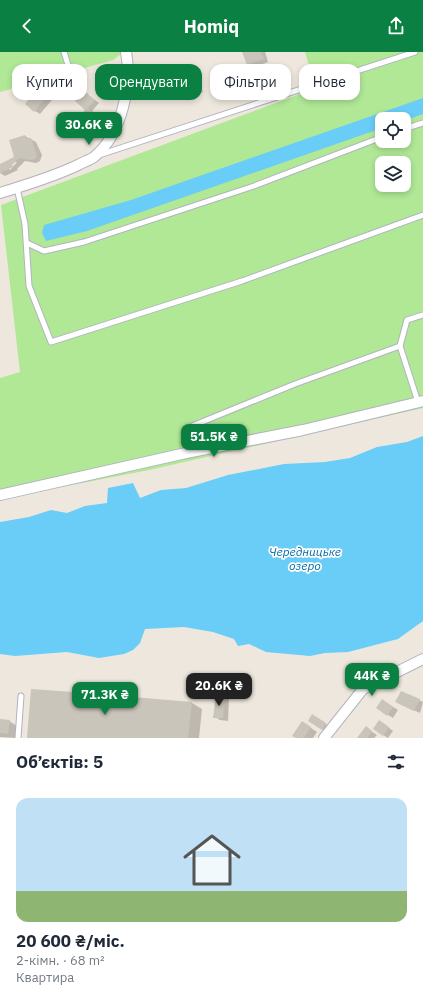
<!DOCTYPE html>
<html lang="uk">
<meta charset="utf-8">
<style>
:root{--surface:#fff;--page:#f6f6f7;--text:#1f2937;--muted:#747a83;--accent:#0b8043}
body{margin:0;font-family:"IBM Plex Sans",sans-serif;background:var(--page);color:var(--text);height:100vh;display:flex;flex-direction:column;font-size:15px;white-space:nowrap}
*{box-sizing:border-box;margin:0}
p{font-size:13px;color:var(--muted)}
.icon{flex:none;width:22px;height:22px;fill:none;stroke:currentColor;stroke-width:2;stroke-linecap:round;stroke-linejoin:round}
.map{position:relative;height:686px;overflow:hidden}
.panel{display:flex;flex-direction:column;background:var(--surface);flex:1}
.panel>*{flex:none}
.guide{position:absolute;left:12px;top:12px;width:399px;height:36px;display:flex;gap:8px}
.fabs{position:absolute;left:375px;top:60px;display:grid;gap:8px}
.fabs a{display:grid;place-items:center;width:36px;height:36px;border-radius:8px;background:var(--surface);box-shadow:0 2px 6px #0003;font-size:20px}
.price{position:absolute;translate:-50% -34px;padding:0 9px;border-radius:8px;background:var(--accent);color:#fff;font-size:13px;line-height:26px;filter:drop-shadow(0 1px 2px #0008)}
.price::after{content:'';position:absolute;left:50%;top:24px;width:12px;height:9px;margin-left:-6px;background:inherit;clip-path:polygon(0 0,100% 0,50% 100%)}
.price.selected{background:#222;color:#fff}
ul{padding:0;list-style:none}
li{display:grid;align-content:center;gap:8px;height:212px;padding:0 16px}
li span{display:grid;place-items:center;height:124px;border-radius:12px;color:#555}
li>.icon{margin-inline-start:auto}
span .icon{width:72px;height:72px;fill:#fffc;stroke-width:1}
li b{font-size:17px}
h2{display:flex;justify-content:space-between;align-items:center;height:48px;padding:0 16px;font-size:17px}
.pill{padding:0 14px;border-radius:12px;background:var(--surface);box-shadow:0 2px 6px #0003;font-size:14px;line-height:36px}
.pill.selected{background:var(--accent);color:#fff}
header{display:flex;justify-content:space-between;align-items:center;height:52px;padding:0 16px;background:var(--accent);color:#fff;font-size:18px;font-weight:700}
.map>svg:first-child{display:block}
.green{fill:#b0e896;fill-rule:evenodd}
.water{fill:#69cdf7}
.shadow{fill:#0003;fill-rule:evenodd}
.building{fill:#c9c5bb}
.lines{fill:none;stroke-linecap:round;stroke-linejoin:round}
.lane-casing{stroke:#b1b3c0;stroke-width:7}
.street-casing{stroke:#b1b3c0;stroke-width:12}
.lane{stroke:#fff;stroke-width:5}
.street{stroke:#fff;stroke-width:10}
.labels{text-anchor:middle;stroke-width:3.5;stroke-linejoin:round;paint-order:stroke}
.water-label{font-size:12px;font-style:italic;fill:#046aa6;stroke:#fff}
</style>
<header><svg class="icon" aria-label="back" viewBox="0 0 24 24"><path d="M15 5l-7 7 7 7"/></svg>Homiq<svg class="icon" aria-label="share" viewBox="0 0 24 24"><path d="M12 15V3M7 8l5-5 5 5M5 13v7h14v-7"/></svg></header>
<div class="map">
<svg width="423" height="686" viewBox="0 0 423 686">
<rect width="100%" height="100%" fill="#eee7dd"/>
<g class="green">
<polygon points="0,0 120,0 121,2 113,8 0,40"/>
<path d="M305 0H423V356L149 418 0 447V326L20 320 1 153 316 36ZM382 67H404V89H382ZM382 111H404V133H382Z"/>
</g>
<g class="water">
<polygon points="423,46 423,62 404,69 404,67 382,67 382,76 87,179 46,189 42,181 44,173 131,148"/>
<polygon points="423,384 423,569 398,587 348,600 325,601 310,604 266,600 249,592 238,594 234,587 213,580 184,575 145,577 140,591 133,598 124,602 99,606 67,600 15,604 0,602 0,470 29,465 51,458 67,461 85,454 107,451 108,436 133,431 140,446 161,438 186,436 228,423 284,412 325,410 350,406 377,395 407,390"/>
</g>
<g class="shadow">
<polygon points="243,0 265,0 268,10 253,16 248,13"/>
<polygon points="194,27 199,30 203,40 192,44 186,41"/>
<polygon points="39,38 52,48 40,62 35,59"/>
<polygon points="84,40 99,51 92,59 106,70 90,89 77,80 72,85 57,74 63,67 73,74 87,57"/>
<path d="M25 84 36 90 42 103 40 109 36 111 25 109 17 117 18 118 5 124 0 121V113L15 106ZM14 110H17L10 118 8 116Z"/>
<polygon points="121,641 129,646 192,651 202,657 199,686 28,686"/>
<polygon points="224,644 229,647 228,669 220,668 215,665"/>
<polygon points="419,648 423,650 420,661 402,653"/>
<polygon points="387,651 398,658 393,666 388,663"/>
<polygon points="318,667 330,675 327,680 322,677"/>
<polygon points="0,668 9,669 17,674 16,686 0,685"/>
<polygon points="384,672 393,679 388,686 383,683"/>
<polygon points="308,674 317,680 313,686 296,686"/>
<polygon points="371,679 377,683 374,686 358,686"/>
</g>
<g class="building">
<polygon points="242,0 261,0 264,7 247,13"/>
<polygon points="194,25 198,37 186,42 181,30"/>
<polygon points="38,37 47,44 34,60 25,52"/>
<polygon points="83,38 95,48 88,56 101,67 84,87 72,77 66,83 56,74 62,66 72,74 85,58 75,49"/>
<polygon points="25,83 26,86 31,86 37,104 35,107 30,108 19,106 12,113 13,115 0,121 0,112 14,105 9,88"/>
<polygon points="31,637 101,642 101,639 122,640 121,644 192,650 188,686 27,686"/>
<polygon points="401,639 420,647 414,659 395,650"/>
<polygon points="216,643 225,643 223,666 213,666"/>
<polygon points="382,647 393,655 387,664 376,656"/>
<polygon points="312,662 326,671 322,678 308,669"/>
<polygon points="0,667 10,668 8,682 0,681"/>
<polygon points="379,668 389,675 383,684 373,677"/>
<polygon points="302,669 311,675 304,686 296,686 292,684"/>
<polygon points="366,674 372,679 367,686 357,686"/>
</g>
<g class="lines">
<defs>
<g id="lane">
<polyline points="64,0 69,16"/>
<polyline points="404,77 423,71"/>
<polyline points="99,103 415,0"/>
<polyline points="17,136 25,172 29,234 51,290 242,229 423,163"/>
<polyline points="27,191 44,199 84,190 254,134 382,85"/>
<polyline points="400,294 418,350"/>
<polyline points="186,401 192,374 295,332 400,294 407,268 423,263"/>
<polyline points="18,686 21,644"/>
</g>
<g id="street">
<path d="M0 141C26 133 53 125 78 113 83 110 90 108 94 105 122 82 132 33 126 0"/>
<polyline points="0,443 186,401 303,378 423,349"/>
<polyline points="324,686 363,637 423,607"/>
</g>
</defs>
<use href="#lane" class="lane-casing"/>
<use href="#street" class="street-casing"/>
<use href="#lane" class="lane"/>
<use href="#street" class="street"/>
</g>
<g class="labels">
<g class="water-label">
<text x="305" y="504">Чередницьке<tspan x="305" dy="14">озеро</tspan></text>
</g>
</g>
</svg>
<div class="fabs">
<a><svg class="icon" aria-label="locate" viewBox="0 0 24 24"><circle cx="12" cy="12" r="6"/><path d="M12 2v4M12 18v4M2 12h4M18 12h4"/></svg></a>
<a><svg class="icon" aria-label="layers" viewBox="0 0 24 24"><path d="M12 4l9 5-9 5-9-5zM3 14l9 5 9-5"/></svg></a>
</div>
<b class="price" style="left:89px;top:94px">30.6K ₴</b>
<b class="price" style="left:214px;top:406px">51.5K ₴</b>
<b class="price" style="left:372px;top:645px">44K ₴</b>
<b class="price selected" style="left:219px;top:655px">20.6K ₴</b>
<b class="price" style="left:105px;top:664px">71.3K ₴</b>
<div class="guide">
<a class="pill">Купити</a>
<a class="pill selected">Орендувати</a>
<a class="pill">Фільтри</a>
<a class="pill">Нове</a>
</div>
</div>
<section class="panel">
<h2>Об’єктів: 5<svg class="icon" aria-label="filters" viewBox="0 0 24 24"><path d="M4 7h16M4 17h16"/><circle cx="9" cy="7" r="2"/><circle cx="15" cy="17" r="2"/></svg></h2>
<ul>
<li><span style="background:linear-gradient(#bfe0f5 75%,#8fb573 0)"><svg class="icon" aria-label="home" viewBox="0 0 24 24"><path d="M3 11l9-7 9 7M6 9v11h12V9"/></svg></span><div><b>20 600 ₴/міс.</b><p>2-кімн. · 68 m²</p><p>Квартира</p></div></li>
</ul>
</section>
